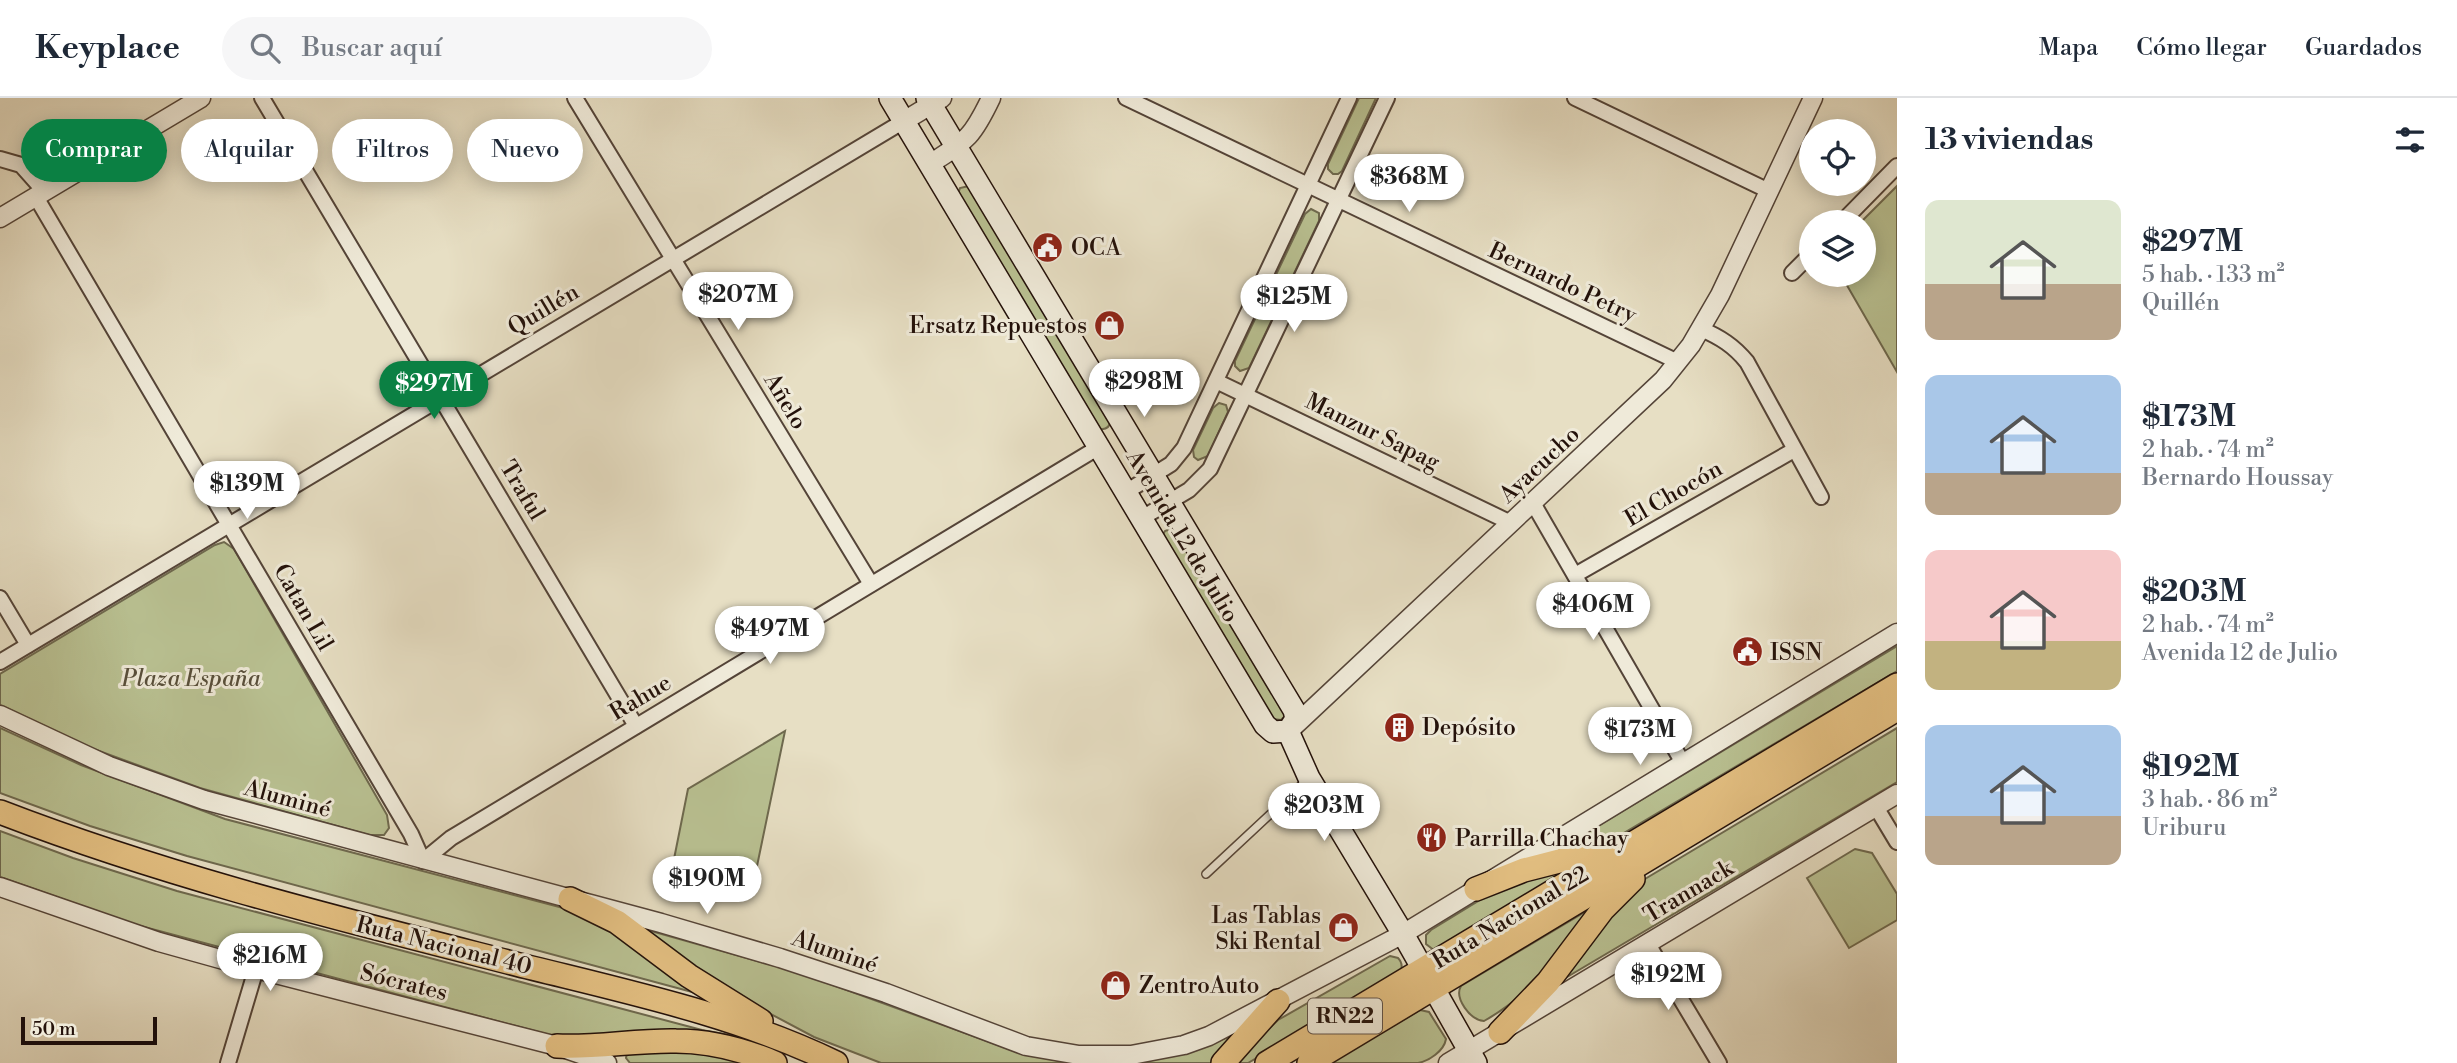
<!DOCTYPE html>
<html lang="es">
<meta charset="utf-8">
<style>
:root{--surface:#fff;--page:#f6f6f7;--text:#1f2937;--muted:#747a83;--line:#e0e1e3;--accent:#0b8043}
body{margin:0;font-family:"Libre Bodoni",serif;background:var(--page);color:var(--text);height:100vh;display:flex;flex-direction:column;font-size:26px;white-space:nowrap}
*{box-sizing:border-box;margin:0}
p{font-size:23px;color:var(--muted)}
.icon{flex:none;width:38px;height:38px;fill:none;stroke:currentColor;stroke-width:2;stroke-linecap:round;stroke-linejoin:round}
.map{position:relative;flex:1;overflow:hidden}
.panel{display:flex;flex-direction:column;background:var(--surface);width:560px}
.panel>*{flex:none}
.banner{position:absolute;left:21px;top:21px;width:665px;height:63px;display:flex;gap:14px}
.controls{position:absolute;left:1799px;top:21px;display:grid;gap:14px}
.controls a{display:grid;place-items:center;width:77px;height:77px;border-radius:50%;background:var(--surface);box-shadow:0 4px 18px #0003;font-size:35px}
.scale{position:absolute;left:21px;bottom:18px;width:136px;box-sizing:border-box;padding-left:7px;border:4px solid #23110a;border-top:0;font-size:19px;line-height:24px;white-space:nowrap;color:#23110a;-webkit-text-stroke:5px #efead9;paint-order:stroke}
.price{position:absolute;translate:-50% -60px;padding:0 16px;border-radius:24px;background:#fff;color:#222;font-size:23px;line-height:46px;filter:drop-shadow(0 2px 4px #0008)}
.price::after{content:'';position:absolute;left:50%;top:42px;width:21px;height:16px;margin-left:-10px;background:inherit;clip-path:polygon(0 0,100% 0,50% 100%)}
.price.selected{background:var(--accent);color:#fff}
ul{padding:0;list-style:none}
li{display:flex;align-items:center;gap:21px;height:175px;padding:0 28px}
li span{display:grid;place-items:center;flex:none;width:196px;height:140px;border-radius:14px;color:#555}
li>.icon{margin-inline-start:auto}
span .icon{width:84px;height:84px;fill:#fffc;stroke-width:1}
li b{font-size:30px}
h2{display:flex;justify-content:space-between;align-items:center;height:84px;padding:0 28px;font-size:30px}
.pill{padding:0 24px;border-radius:32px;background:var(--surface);box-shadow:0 4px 18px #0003;font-size:24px;line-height:63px}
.pill.selected{background:var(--accent);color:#fff}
header{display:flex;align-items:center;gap:42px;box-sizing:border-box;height:98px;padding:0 35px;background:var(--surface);border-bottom:2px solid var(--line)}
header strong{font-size:33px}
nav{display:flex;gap:38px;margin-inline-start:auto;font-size:24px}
.search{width:490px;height:63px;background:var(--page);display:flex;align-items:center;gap:18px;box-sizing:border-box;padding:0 24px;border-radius:38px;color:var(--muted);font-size:26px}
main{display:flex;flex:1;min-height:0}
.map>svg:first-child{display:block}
.green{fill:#b9c192;stroke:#6e694e;stroke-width:2}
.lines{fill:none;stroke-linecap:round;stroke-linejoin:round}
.service-casing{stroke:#544438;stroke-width:10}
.minor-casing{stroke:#544438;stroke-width:18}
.tertiary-casing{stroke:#544438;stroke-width:21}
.secondary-casing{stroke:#23110a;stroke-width:24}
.primary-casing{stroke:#23110a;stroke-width:26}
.service{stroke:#efead9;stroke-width:7}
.minor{stroke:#efead9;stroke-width:14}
.tertiary{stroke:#efead9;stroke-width:18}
.secondary{stroke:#efead9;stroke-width:21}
.primary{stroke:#e4c082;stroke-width:23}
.labels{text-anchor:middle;stroke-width:6;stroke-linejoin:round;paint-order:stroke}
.shield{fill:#efead9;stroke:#605248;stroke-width:2}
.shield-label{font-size:21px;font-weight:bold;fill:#23110a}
.poi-label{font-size:23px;fill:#23110a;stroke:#efead9;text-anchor:start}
.street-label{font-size:23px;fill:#23110a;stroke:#efead9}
.park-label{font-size:23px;font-style:italic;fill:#584f3a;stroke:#efead9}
</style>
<header>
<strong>Keyplace</strong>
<div class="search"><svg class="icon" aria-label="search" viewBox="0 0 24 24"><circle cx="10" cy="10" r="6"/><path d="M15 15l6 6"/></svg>Buscar aquí</div>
<nav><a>Mapa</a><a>Cómo llegar</a><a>Guardados</a></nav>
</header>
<main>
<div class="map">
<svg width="1897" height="965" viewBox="0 0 1897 965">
<rect width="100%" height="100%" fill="#e7dfc4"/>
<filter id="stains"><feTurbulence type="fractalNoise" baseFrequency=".00286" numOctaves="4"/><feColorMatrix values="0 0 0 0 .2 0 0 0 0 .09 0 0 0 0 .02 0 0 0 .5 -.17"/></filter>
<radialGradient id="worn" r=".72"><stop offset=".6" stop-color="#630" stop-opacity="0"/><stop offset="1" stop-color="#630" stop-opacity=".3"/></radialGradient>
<g class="green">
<polygon points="1359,0 1376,0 1342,73 1338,76 1333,76 1328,71 1328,66"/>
<path d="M969 88 1111 322C1110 328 1107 332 1100 331L958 96 960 90Z"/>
<polygon points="1897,88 1897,274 1841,177 1864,177 1864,124 1861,124"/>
<polygon points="1311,111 1319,115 1319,123 1249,270 1240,273 1235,268 1235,263 1305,116"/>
<polygon points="1219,305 1226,307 1228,314 1208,358 1198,362 1194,359 1193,352 1213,310"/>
<polygon points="1173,430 1286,610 1285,618 1281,622 1273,621 1162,438 1165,433"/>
<polygon points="224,444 234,451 387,717 389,730 384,737 369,737 200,690 91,650 0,607 0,576 215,447"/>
<polygon points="1897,548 1897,573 1612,742 1599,747 1548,758"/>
<polygon points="0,630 81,667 225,721 567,811 599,824 707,898 187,758 90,728 0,695"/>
<polygon points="1897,630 1897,684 1562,882 1606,821 1640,784"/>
<polygon points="785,633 751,797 670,781 688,691"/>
<path d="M0 733 73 760 177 793 702 932C736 938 750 939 780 959L566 940 546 936 133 826 0 779Z"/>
<polygon points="1855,751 1872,755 1897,796 1897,822 1849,850 1807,780"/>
<polygon points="1581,766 1435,853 1426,846 1426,837 1431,832 1498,791"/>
<path d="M1595 808C1562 855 1534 895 1484 923 1470 922 1454 900 1461 888Z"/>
<polygon points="644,831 800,875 1017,954 1069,965 881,965 814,939 720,889"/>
<path d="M1390 858 1398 860C1403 865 1403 873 1397 877L1248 965H1233L1278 922Z"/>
<path d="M1420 912 1429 914 1446 941C1444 953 1429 963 1418 965 1394 965 1355 965 1329 965Z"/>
<polygon points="1238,935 1226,951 1211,965 1139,965 1196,952"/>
<polygon points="668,951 710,956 743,965 630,965 626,960 627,955"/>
</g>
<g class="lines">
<defs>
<polyline id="service" points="1206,776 1308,681"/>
<g id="minor">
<polyline points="262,0 636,628"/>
<polyline points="575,0 871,486"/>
<polyline points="1126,0 1678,264"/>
<polyline points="1575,0 1769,93"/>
<polyline points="0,61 21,67 45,94"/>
<polyline points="36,99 411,736 423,763 451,740 1099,349"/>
<polyline points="1842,124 1897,68"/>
<polyline points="1792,175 1811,156"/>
<path d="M1701 231C1720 239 1734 248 1747 264L1821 399"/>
<polyline points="1216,283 1511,425"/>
<polyline points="1126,394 1171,366 1184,350 1349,0"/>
<polyline points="1533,405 1683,665"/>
<polyline points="1142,420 1189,392 1210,371 1387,0"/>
<polyline points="1575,477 1794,352"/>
<polyline points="0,500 28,547"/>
<polyline points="0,564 904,23"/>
<polyline points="1876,709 1897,744"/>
<polyline points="1648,846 1719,965"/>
<polyline points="228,965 256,871"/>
</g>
<g id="tertiary">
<polyline points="904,23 942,0"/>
<path d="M930 66C967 42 972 40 991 0"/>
<polyline points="0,120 201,0"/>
<polyline points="0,617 109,668 204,702 661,825 780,860 886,895 1026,948 1079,957 1131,957 1184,947 1209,938 1403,836 1897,535"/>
<polyline points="1289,633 1663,282 1691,247 1720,197 1813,0"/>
<polyline points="0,789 159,844 256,871 557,948 607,965"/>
<polyline points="1448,965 1897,696"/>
</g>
<g id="secondary">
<polyline points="890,0 1265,627 1273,634 1288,633 1296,621 1294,612 927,0"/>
<polyline points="1288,633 1309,680 1403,836 1476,965"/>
</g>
<g id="primary">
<path d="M0 714C166 778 336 820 508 864 618 892 733 915 836 965"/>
<polyline points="1476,791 1524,772 1606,751"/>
<polyline points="570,801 617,824 689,878 761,923"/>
<polyline points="1500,934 1548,884 1603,811 1633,781"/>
<path d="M557 948C597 950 636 942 676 943 709 943 744 952 775 965"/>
<polyline points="1223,965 1278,903"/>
<polyline points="1267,965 1897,587"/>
<polyline points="1309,965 1897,611"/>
</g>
</defs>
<use href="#service" class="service-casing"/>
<use href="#minor" class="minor-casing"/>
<use href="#tertiary" class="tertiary-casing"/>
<use href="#secondary" class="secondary-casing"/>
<use href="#primary" class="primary-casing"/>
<use href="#service" class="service"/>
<use href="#minor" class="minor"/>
<use href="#tertiary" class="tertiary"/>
<use href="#secondary" class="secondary"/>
<use href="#primary" class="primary"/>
</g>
<defs>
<symbol id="civic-disc" viewBox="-11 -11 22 22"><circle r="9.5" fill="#8f2418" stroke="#efead9"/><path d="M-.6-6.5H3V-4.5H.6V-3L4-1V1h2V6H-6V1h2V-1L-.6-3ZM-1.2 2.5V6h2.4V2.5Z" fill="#fff"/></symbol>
<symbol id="shop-disc" viewBox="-11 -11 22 22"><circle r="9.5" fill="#8f2418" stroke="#efead9"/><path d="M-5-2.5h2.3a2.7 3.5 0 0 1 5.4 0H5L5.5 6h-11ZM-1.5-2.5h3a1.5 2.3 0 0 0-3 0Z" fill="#fff"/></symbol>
<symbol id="building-disc" viewBox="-11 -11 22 22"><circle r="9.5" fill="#8f2418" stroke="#efead9"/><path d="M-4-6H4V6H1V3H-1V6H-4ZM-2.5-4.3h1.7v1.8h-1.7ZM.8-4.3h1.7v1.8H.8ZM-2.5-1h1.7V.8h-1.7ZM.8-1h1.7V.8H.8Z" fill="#fff"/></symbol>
<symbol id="restaurant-disc" viewBox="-11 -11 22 22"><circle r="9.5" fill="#8f2418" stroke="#efead9"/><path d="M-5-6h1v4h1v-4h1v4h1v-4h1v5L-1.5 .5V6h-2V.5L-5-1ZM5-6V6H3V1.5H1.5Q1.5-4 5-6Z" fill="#fff"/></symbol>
</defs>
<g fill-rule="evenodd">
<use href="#civic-disc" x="1030" y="132" width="35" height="35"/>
<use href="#shop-disc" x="1092" y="210" width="35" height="35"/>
<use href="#civic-disc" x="1730" y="536" width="35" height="35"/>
<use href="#building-disc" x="1382" y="612" width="35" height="35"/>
<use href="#restaurant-disc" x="1414" y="722" width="35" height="35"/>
<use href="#shop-disc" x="1326" y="812" width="35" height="35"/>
<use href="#shop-disc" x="1098" y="870" width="35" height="35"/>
</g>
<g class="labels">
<rect class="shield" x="1308" y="900.5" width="74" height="35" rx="5"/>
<g class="shield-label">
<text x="1345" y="925">RN22</text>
</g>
<g class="poi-label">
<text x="1071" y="157">OCA</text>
<text x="1087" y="235" text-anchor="end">Ersatz Repuestos</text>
<text x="1770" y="562">ISSN</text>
<text x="1422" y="637">Depósito</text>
<text x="1455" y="748">Parrilla Chachay</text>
<text x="1321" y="825" text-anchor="end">Las Tablas<tspan x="1321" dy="26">Ski Rental</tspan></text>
<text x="1139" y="895">ZentroAuto</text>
</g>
<g class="street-label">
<text transform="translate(1563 184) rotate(25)" y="8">Bernardo Petry</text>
<text transform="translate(543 211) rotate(-31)" y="8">Quillén</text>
<text transform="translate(786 303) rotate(59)" y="8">Añelo</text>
<text transform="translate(1373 333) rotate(26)" y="8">Manzur Sapag</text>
<text transform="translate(1539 366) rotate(-43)" y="8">Ayacucho</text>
<text transform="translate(523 392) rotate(59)" y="8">Traful</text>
<text transform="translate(1673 395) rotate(-30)" y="8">El Chocón</text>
<text transform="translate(1183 438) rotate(59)" y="8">Avenida 12 de Julio</text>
<text transform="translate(304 509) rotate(60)" y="8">Catan Lil</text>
<text transform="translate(640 599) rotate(-31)" y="8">Rahue</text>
<text transform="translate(288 700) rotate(15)" y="8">Aluminé</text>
<text transform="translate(1688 793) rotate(-31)" y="8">Trannack</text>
<text transform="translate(1510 819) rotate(-31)" y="8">Ruta Nacional 22</text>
<text transform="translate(444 847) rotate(14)" y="8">Ruta Nacional 40</text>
<text transform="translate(835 853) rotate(19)" y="8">Aluminé</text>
<text transform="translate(404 884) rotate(14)" y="8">Sócrates</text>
</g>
<g class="park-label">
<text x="191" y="588">Plaza España</text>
</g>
</g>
<rect width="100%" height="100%" filter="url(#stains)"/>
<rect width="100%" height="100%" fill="url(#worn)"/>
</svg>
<div class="controls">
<a><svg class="icon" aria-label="locate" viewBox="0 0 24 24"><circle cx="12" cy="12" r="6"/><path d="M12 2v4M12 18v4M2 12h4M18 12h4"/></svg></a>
<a><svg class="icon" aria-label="layers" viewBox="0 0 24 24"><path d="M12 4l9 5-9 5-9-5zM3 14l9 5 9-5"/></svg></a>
</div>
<div class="scale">50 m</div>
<b class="price" style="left:1409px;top:116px">$368M</b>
<b class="price" style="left:738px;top:234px">$207M</b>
<b class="price" style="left:1294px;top:236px">$125M</b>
<b class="price" style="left:1144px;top:321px">$298M</b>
<b class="price selected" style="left:434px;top:323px">$297M</b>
<b class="price" style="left:247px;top:423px">$139M</b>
<b class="price" style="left:1593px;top:544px">$406M</b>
<b class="price" style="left:770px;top:568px">$497M</b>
<b class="price" style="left:1640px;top:669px">$173M</b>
<b class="price" style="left:1324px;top:745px">$203M</b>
<b class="price" style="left:707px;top:818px">$190M</b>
<b class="price" style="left:270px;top:895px">$216M</b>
<b class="price" style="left:1668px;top:914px">$192M</b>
<div class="banner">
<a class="pill selected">Comprar</a>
<a class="pill">Alquilar</a>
<a class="pill">Filtros</a>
<a class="pill">Nuevo</a>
</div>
</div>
<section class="panel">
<h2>13 viviendas<svg class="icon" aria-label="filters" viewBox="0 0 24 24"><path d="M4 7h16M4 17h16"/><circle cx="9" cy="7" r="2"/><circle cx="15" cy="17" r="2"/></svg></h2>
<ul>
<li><span style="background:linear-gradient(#dfe7d0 60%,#b9a48a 0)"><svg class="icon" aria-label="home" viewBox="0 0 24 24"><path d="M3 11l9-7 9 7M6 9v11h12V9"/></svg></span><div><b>$297M</b><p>5 hab. · 133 m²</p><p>Quillén</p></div></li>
<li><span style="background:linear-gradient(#a9c7e8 70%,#b9a48a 0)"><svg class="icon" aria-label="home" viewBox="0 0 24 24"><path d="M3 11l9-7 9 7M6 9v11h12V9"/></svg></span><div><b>$173M</b><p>2 hab. · 74 m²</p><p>Bernardo Houssay</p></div></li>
<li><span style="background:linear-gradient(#f6c9c9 65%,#c2b280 0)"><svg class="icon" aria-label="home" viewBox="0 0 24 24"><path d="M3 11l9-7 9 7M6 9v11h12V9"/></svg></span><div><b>$203M</b><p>2 hab. · 74 m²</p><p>Avenida 12 de Julio</p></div></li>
<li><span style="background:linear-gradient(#a9c7e8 65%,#b9a48a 0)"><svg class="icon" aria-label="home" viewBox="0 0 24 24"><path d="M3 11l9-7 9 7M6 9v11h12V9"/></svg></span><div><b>$192M</b><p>3 hab. · 86 m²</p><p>Uriburu</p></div></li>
</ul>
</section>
</main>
